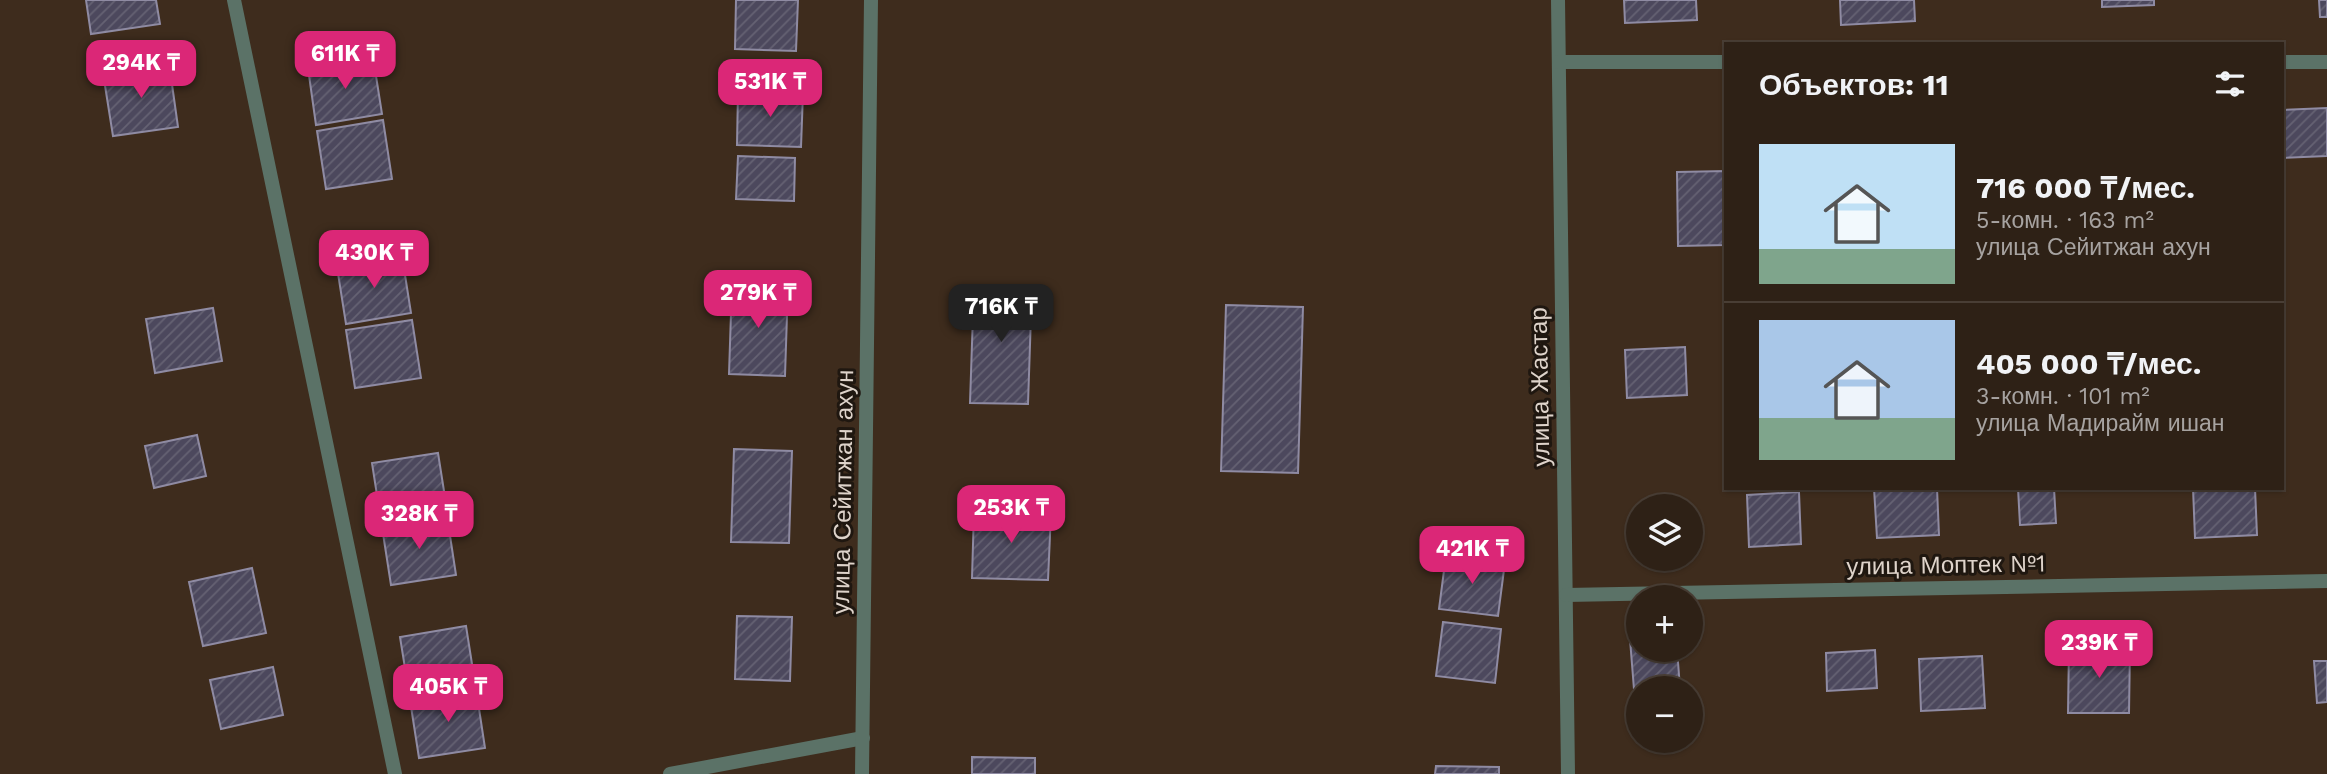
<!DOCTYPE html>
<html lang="ru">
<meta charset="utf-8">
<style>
:root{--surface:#2e2116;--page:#3a2e23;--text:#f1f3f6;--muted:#a7a3a1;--line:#493e35;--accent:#db2777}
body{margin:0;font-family:"Work Sans",sans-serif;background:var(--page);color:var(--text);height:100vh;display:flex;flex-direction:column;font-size:26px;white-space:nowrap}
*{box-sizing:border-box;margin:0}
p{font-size:23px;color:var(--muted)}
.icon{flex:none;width:38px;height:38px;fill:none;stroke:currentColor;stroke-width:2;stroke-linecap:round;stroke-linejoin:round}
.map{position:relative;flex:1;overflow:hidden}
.details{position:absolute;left:1724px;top:42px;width:560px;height:448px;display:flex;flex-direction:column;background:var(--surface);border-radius:0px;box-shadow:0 2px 5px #0004,0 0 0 2px var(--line)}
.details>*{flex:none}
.buttons{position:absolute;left:1626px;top:494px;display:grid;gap:14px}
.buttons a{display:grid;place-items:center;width:77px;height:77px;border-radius:50%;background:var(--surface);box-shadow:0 2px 5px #0004,0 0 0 2px var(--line);font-size:35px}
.price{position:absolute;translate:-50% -60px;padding:0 16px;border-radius:14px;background:var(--accent);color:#fff;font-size:23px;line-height:46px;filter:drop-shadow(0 2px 4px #0008)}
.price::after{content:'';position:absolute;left:50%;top:42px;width:21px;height:16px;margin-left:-10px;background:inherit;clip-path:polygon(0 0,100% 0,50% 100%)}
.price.on{background:#222;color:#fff}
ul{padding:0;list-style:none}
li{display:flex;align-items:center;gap:21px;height:175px;padding:0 35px}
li+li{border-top:2px solid var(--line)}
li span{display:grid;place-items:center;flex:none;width:196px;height:140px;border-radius:0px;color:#555}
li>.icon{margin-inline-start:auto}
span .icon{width:84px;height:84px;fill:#fffc;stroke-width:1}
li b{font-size:30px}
h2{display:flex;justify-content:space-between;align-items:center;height:84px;padding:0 35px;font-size:30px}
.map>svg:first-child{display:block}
.building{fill:url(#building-hatch);stroke:#8f8ba3;stroke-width:2}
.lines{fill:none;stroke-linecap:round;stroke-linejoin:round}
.minor{stroke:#5b7267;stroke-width:14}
.labels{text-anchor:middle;stroke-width:6;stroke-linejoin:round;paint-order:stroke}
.street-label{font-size:24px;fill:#ded3ca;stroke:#1f1710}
</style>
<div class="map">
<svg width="2327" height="774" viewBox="0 0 2327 774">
<defs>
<pattern id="building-hatch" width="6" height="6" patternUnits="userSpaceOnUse" patternTransform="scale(1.75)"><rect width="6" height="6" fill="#4c485d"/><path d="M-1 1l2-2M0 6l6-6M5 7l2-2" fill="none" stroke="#656273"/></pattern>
</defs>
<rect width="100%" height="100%" fill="#3e2c1d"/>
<g class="building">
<polygon points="86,0 156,0 160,24 91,34"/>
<polygon points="736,0 798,0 796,51 735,49"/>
<polygon points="1624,0 1696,0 1697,20 1625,23"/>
<polygon points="1840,0 1914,0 1915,21 1841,25"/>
<polygon points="2102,0 2154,0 2154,5 2102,7"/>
<polygon points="2319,0 2327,0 2327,17 2320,17"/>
<polygon points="373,57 382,114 316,125 308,68"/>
<polygon points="169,63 178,127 113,136 103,73"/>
<polygon points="738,91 803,93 801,147 737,145"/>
<polygon points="2327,108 2327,156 2282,158 2282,110"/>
<polygon points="383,120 392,179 326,189 317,131"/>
<polygon points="738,156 795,158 794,201 736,199"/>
<polygon points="1726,171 1726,245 1678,246 1677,172"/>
<polygon points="402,256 411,313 346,324 337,267"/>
<polygon points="732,283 788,285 785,376 729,374"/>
<polygon points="974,285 1032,286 1028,404 970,403"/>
<polygon points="1226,305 1303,307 1298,473 1221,471"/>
<polygon points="213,308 222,361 155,373 146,319"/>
<polygon points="412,320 421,378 355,388 346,330"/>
<polygon points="1685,347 1687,395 1627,398 1625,350"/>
<polygon points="197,435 206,476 154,488 145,446"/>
<polygon points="734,449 792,451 789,543 731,542"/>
<polygon points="438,453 447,510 381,521 372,463"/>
<polygon points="1874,488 1937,488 1939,535 1877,538"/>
<polygon points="2018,488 2054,488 2056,523 2020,525"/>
<polygon points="2193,488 2255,488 2257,535 2195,538"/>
<polygon points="1799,492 1801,544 1749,547 1747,495"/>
<polygon points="974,511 1051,513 1048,580 972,578"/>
<polygon points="447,516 456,575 391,585 382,527"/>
<polygon points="1446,555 1505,562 1498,616 1439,609"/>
<polygon points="252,568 266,633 203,646 189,582"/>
<polygon points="737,616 792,617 790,681 735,679"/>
<polygon points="1443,622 1501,629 1495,683 1436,676"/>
<polygon points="466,626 475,683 409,693 400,637"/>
<polygon points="1638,638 1638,649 1677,649 1680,688 1638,688 1638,701 1635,702 1630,639"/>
<polygon points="2069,646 2130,647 2129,713 2068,713"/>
<polygon points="1875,650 1877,688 1827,691 1826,653"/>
<polygon points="1982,656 1985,708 1921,711 1919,659"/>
<polygon points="2314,661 2327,661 2327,702 2317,703"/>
<polygon points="273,667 283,715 221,729 210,680"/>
<polygon points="476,689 485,748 419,758 410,700"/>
<polygon points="972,757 1035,758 1035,774 972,774"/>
<polygon points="1436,766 1499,767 1499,774 1435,774"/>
</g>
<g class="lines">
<g class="minor">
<polyline points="234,0 395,774"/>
<polyline points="1558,0 1568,774"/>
<polyline points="1559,62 1726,62"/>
<polyline points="2282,62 2327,62"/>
<polyline points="1566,595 2327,581"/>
<polyline points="670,774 863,738"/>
<polyline points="862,774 871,0"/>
</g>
</g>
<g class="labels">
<g class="street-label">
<text transform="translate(1540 387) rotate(-91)" y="8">улица Жастар</text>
<text transform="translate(843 492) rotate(-89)" y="8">улица Сейитжан ахун</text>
<text transform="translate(1946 565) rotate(-1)" y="8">улица Моптек №1</text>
</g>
</g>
</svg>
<div class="buttons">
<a><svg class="icon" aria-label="layers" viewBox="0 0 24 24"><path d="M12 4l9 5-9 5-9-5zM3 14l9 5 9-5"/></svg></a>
<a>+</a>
<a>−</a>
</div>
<b class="price" style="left:345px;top:91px">611K ₸</b>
<b class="price" style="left:141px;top:100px">294K ₸</b>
<b class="price" style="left:770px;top:119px">531K ₸</b>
<b class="price" style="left:374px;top:290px">430K ₸</b>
<b class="price" style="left:758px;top:330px">279K ₸</b>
<b class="price on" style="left:1001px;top:344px">716K ₸</b>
<b class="price" style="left:1011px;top:545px">253K ₸</b>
<b class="price" style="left:419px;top:551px">328K ₸</b>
<b class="price" style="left:1472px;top:586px">421K ₸</b>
<b class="price" style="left:2099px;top:680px">239K ₸</b>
<b class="price" style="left:448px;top:724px">405K ₸</b>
<section class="details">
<h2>Объектов: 11<svg class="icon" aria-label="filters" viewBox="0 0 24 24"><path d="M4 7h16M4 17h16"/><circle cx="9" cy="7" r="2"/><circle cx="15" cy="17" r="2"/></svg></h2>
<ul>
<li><span style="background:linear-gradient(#bfe0f5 75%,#7fa58c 0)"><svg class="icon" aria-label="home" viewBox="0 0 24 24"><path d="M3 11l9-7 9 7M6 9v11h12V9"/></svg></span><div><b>716 000 ₸/мес.</b><p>5-комн. · 163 m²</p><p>улица Сейитжан ахун</p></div></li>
<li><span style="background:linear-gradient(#a9c7e8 70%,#7fa58c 0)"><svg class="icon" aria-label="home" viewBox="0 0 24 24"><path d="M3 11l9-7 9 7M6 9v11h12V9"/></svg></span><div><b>405 000 ₸/мес.</b><p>3-комн. · 101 m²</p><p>улица Мадирайм ишан</p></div></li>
</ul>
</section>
</div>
